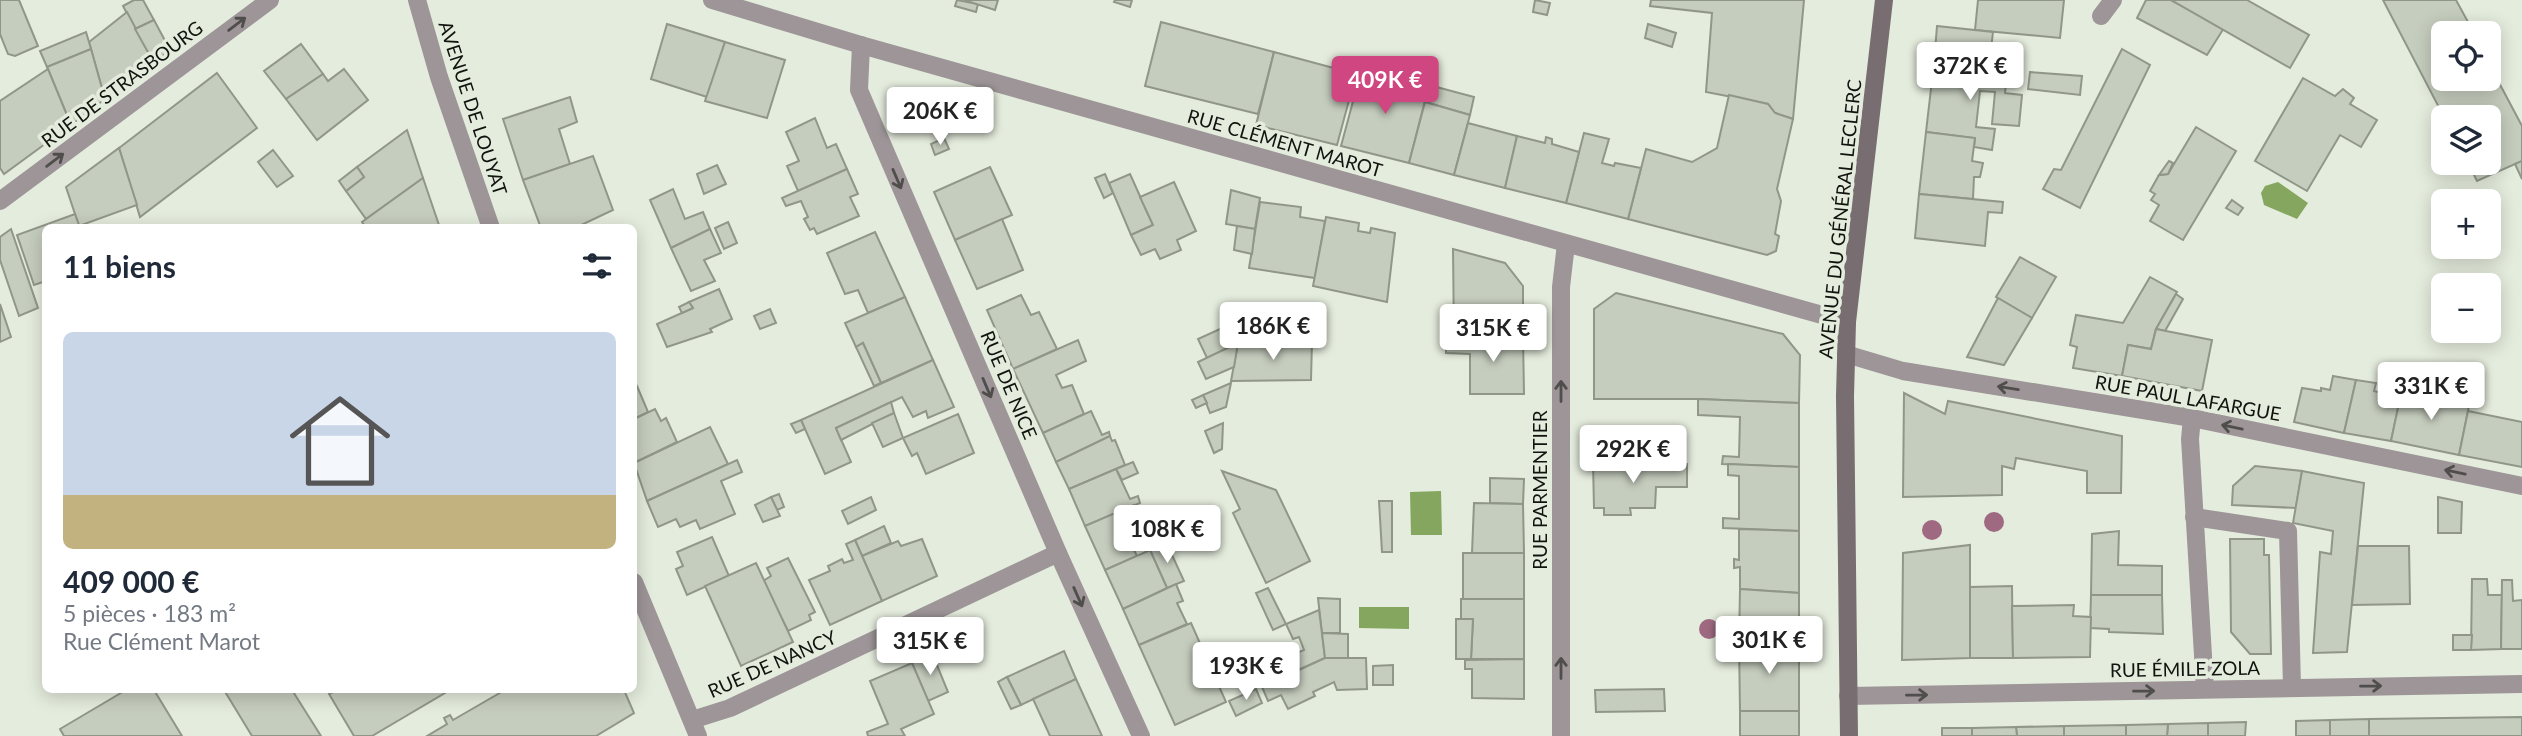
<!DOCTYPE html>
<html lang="fr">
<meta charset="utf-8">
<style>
:root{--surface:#fff;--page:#f2f2f3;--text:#1f2937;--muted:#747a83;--accent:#cf4680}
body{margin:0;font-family:Lato,sans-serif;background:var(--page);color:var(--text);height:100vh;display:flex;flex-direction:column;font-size:26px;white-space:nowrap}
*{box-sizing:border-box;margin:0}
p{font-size:23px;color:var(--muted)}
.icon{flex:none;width:38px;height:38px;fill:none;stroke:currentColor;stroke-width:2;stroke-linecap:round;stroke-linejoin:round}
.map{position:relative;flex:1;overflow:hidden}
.panel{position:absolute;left:42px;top:224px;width:595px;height:469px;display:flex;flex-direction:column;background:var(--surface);border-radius:10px;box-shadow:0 4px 18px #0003}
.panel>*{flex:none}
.fabs{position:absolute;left:2431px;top:21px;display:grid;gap:14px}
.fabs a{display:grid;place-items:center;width:70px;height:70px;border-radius:10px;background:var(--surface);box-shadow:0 4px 18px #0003;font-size:35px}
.price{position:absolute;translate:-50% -60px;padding:0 16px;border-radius:7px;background:#fff;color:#222;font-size:23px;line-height:46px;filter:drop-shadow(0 2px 4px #0008)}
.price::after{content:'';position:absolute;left:50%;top:42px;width:21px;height:16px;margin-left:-10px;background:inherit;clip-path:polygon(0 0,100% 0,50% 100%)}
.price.on{background:var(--accent);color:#fff}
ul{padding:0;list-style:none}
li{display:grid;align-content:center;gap:14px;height:371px;padding:0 21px}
li span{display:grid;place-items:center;height:217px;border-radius:10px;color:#555}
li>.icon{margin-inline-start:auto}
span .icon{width:126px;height:126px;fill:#fffc;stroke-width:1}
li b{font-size:30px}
h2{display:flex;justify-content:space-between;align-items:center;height:84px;padding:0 21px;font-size:30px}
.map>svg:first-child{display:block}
.water{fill:#84a65e}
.building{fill:#c5cdbe;stroke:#909789;stroke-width:2}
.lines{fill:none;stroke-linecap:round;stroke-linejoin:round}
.lane{stroke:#9d9597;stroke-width:18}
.street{stroke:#9d9597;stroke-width:18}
.secondary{stroke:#786d70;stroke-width:18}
.tree{fill:#9f6a81}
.oneway{stroke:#504e4c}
.labels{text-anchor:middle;stroke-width:7;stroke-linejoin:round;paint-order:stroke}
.street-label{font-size:19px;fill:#11130e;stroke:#e4ecdd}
</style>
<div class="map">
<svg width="2522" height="736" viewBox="0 0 2522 736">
<rect width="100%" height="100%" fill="#e4ecdd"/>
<g class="water">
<polygon points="2278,182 2308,203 2297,219 2264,205 2261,193 2265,186"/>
<polygon points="1441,491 1442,535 1411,535 1410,492"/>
<polygon points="1359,607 1409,607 1409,629 1359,628"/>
</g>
<g class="building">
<polygon points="0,0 19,0 38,46 15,56 8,54 0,34"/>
<polygon points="134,0 143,0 154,20 135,29 123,6"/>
<polygon points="957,0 978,4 976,12 955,6"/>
<polygon points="964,0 998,0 995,10"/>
<polygon points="1115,0 1132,0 1130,7 1114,2"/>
<polygon points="1535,0 1550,3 1547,15 1533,12"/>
<polygon points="1651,0 1804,0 1793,119 1775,113 1768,104 1706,92 1712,13 1650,6"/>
<polygon points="1978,0 2064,0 2060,38 1975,30"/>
<polygon points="2146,0 2171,0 2224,28 2207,55 2137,18"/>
<polygon points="2171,0 2247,0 2309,35 2290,68"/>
<polygon points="2383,0 2456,0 2474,33 2443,33 2443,79 2488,79 2488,62 2522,126 2522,161 2477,181 2468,163 2488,163 2488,117 2444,117"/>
<polygon points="127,12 154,63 105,99 89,42"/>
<polygon points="154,20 170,50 154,63 135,29"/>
<polygon points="1161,22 1274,52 1258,114 1145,86"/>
<polygon points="667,24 725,42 707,97 651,79"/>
<polygon points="1648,24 1676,33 1672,47 1645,38"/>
<polygon points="1937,26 1993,32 1989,67 1934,63"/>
<polygon points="86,32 91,49 47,67 40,51"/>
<polygon points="725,42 785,60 767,118 705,101"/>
<polygon points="301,44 323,74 286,99 264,71"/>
<polygon points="91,49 105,99 71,125 47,67"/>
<polygon points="2122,49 2150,65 2080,208 2043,189 2054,169 2061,170"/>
<polygon points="1274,52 1356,74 1337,145 1256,125"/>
<polygon points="1934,63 2008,69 2005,93 2022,95 2019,126 1992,124 1995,92 1980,91 1976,127 1995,129 1992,150 1974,147 1975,138 1926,132"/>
<polygon points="1362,68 1429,85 1409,163 1341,146"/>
<polygon points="48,69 71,125 4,174 0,168 0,101"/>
<polygon points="344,69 368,100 317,140 286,99 323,74 328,81"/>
<polygon points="2030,72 2082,76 2080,95 2028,89"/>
<polygon points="217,73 257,128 140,217 119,148"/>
<polygon points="2303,78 2335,96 2343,89 2354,98 2350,104 2377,120 2361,147 2340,135 2307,191 2255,161"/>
<polygon points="1429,85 1474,97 1470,115 1425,102"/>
<polygon points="1729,95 1768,104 1775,113 1793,119 1777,189 1781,201 1775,234 1779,236 1776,251 1767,255 1628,219 1646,149 1692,162 1717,148"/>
<polygon points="570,97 577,122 559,129 570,164 523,180 503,119"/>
<polygon points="1425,102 1470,115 1454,175 1409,163"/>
<polygon points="815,118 827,148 836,144 847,169 798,191 787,166 799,161 786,132"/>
<polygon points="1468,123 1517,136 1505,188 1454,175"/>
<polygon points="2196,127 2236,151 2183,240 2150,221 2159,205 2151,200 2155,194 2150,191 2159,175 2168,174"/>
<polygon points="407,130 423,178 366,219 346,191 364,177 357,167"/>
<polygon points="1926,132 1975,138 1972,161 1983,163 1980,177 1974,177 1973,199 1919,194"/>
<polygon points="1584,133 1609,139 1602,163 1614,166 1615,163 1641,168 1628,219 1566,203"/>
<polygon points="1517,136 1545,143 1546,137 1552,139 1552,144 1579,152 1566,203 1505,188"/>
<polygon points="944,138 949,149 935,155 931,144"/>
<polygon points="119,148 137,205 79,226 66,187"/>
<polygon points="273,150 293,176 277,187 258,162"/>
<polygon points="593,156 613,210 575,228 541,228 523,180"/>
<polygon points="2169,161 2173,163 2168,174 2159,175"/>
<polygon points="2522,161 2522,179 2515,164"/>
<polygon points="717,165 726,184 704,194 697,174"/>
<polygon points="357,167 364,177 346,191 339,181"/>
<polygon points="990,167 1012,215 955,240 934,192"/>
<polygon points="847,169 858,194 850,197 859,216 817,234 814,228 810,230 804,219 808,217 801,201 786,206 782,198"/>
<polygon points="1105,174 1113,193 1104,198 1095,178"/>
<polygon points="1130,174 1153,225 1131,235 1109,183"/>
<polygon points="423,178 440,228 366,228 362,222"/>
<polygon points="1174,182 1196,231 1177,240 1181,250 1160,259 1155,249 1141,255 1131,235 1153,225 1140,197"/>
<polygon points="673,189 685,219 703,212 710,229 671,248 650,200"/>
<polygon points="1231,190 1260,198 1255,229 1226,224"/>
<polygon points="1919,194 2003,202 2002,213 1988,212 1985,246 1915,238"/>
<polygon points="2232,200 2243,208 2238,215 2226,208"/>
<polygon points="1260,202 1301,207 1300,217 1325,221 1315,278 1249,268"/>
<polygon points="75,214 80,228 46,228 46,281 34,285 17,235"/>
<polygon points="1326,217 1359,223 1358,231 1370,233 1371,228 1395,233 1387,302 1313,286"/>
<polygon points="1002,219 1023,270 977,289 955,240"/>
<polygon points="728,222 737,243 724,249 715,228"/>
<polygon points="1237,226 1255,229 1252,254 1234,250"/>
<polygon points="11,229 38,308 19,316 0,260 0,237"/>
<polygon points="710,229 721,253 704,260 715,281 691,291 671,248"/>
<polygon points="875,232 905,297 868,313 858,290 845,294 827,253"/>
<polygon points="1453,249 1505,263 1523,286 1523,337 1454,339"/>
<polygon points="2020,257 2056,277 2032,318 1996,297"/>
<polygon points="2150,277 2177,292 2156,329 2151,349 2128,345 2122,376 2073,368 2077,347 2070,345 2076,315 2123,323"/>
<polygon points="719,289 732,319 710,329 712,332 667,347 657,324 693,308 689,302"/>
<polygon points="1616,293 1783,334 1800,355 1799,403 1698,399 1594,399 1594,309"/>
<polygon points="2176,294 2183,299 2165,331 2156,329"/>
<polygon points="1021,295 1031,315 1039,312 1057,349 1013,369 987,310"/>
<polygon points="905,297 933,360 881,383 863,343 856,347 845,323"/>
<polygon points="1998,298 2032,318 2004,365 1967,357"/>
<polygon points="689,302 693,308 682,313 679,307"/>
<polygon points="0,304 11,337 0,342"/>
<polygon points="770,309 776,323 760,329 754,316"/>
<polygon points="1242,319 1238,343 1207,358 1198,339"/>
<polygon points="2156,329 2212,340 2202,391 2122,376 2128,345 2151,349"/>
<polygon points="1523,337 1524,394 1470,394 1470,354 1446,353 1446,339"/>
<polygon points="1078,340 1086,361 1056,375 1062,388 1072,385 1084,414 1043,433 1013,369"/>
<polygon points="1312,342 1311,380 1231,381 1238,343"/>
<polygon points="863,343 881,383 874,386 856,347"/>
<polygon points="1238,343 1234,367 1206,379 1198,362"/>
<polygon points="933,360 954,407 928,418 926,411 913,417 902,397 836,428 851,462 825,474 801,420"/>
<polygon points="2333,376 2356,380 2344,433 2294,422 2302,388 2321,391 2321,388 2330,390"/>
<polygon points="2356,380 2376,383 2374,391 2390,395 2391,387 2402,389 2391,441 2344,433"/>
<polygon points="1231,383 1226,407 1210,413 1203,395"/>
<polygon points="637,386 648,412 634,419 634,388"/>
<polygon points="2402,389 2470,401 2459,455 2391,441"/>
<polygon points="1904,393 1945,414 1948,401 2122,436 2121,493 2087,493 2087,471 2016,458 2014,469 2002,466 2002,495 1903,497"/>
<polygon points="1203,395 1207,403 1196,408 1192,400"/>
<polygon points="1698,399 1799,403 1799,467 1722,464 1723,456 1739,457 1740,417 1698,415"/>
<polygon points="891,402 894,413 841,440 836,428"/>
<polygon points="655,409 661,421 666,418 677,442 634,463 634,419"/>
<polygon points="1091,411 1102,435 1109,432 1110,436 1056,462 1043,433"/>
<polygon points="2468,411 2522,422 2522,467 2459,455"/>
<polygon points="894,413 903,438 883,447 872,423"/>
<polygon points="958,414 974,453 926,474 917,453 912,456 903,438"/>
<polygon points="801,420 805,429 796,433 791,424"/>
<polygon points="1223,423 1222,449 1214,453 1205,431"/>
<polygon points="710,427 728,464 647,501 634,463"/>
<polygon points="1110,436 1112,441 1115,440 1125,465 1069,489 1056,462"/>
<polygon points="737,460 742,472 721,481 735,514 700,529 696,520 680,527 676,519 658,527 647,501"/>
<polygon points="1133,462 1138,473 1122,480 1116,469"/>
<polygon points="1593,462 1687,464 1687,487 1656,487 1655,508 1630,508 1631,515 1604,515 1604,508 1594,508"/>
<polygon points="1728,464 1799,467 1799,531 1723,528 1723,518 1739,519 1739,476 1728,475"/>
<polygon points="2255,466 2302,471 2296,508 2232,505 2233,486"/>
<polygon points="1116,469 1130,499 1138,496 1140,503 1085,526 1069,489"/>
<polygon points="1222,471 1276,490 1310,561 1266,583 1233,513 1240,509"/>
<polygon points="2302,471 2364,483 2347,652 2313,653 2320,552 2331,554 2333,531 2293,523"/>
<polygon points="1490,478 1524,479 1523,504 1490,503"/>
<polygon points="779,494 784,507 777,510 771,497"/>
<polygon points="771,497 780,516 763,522 755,505"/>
<polygon points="871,497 876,510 848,524 842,511"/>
<polygon points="2438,497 2462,502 2461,533 2438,533"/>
<polygon points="1379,501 1392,501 1392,552 1382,552"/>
<polygon points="1474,503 1523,504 1524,553 1472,553"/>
<polygon points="1134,505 1143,528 1127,536 1137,556 1105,570 1085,526"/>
<polygon points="884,526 891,543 862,556 855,540"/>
<polygon points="1739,529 1799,531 1799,593 1740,589 1740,567 1734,568 1734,559 1739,560"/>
<polygon points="2119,531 2118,565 2162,566 2162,595 2091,595 2092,534"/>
<polygon points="712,537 729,576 687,595 676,569 683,566 677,552"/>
<polygon points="922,539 937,576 882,601 862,556 898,541 901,546"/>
<polygon points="2230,539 2264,539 2264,555 2269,555 2271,654 2250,654 2231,632"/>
<polygon points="855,540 882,601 830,625 809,580 830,571 828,566 842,559 844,563 853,560 846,544"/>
<polygon points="1166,542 1184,581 1167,588 1150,550"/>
<polygon points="1970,545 1970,658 1902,660 1903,553"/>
<polygon points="2358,546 2409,546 2410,604 2352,605"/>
<polygon points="1150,550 1167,588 1123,609 1105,570"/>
<rect x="1463" y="553" width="61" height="46"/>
<polygon points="788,558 815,612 809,615 811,620 788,631 763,581 771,576 767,568"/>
<polygon points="756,563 793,642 741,666 705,586"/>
<polygon points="2472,579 2487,579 2488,595 2502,595 2501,649 2471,650"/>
<polygon points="2502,580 2512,580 2513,601 2522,600 2522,649 2501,649"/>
<polygon points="1176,584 1183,601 1177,603 1187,624 1139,645 1123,609"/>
<polygon points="2012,586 2013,658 1970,658 1970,587"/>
<polygon points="1268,588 1286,624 1273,630 1256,593"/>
<polygon points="1740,589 1799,593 1799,641 1739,641"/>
<polygon points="2091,595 2162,595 2163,634 2109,632 2109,629 2090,628"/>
<polygon points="1318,598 1340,599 1340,633 1322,633"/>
<polygon points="1461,599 1524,599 1524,659 1471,659 1473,619 1461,620"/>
<polygon points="2074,605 2073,616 2091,617 2090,657 2013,658 2012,606"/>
<polygon points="1319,610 1325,658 1278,679 1271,664 1304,650 1299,637 1293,639 1286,624"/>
<polygon points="1456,619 1473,619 1471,659 1456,659"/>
<polygon points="1191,623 1226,702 1175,725 1139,645"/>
<polygon points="1322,633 1348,634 1348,658 1325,658"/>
<polygon points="2453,635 2472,635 2471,650 2453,650"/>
<polygon points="1739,641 1799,641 1799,711 1740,711"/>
<polygon points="1064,651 1076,679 1021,705 1007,677"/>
<polygon points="932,653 948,692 928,701 912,663"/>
<polygon points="1325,658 1366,658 1367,689 1337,690 1334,682 1313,692 1315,696 1288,709 1281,695 1268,701 1262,687"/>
<polygon points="1524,659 1524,699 1472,698 1472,669 1465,669 1465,660"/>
<polygon points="912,663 934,714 901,729 905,736 868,736 867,732 888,724 870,681"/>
<polygon points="1393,665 1393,685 1373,685 1373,666"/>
<polygon points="1007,677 1021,705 1011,709 998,682"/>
<polygon points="1076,679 1102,736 1050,736 1033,699"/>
<polygon points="1256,689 1262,703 1236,716 1229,701"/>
<polygon points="1664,689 1665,711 1596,712 1595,690"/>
<polygon points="126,690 154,690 182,736 64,736 60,729"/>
<polygon points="224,690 292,690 321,736 252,736"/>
<polygon points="337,690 450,690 372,736 354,736 329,694"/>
<polygon points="505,690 624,690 634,713 596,736 427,736 447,724 444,718 450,715 453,720"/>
<rect x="1740" y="711" width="59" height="25"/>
<polygon points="2522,717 2522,736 2369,736 2369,719"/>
<polygon points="2369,719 2369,736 2330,736 2330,720"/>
<polygon points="2330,720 2330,736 2296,736 2296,721"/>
<polygon points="2246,722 2245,736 2208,736 2208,723"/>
<polygon points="2208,723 2208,736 2167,736 2168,724"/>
<polygon points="2168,724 2167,736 2126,736 2126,725"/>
<polygon points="2126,725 2126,736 2064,736 2064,726"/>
<polygon points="2064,726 2064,736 2017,736 2016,727"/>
<polygon points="2016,727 2017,736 1972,736 1972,728"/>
<rect x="1942" y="728" width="30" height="8"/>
</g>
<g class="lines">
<g class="lane">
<polyline points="2101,16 2113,0"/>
<polyline points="2194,517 2288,531 2292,687"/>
</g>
<g class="street">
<polyline points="417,0 439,77 491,228"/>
<polyline points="712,0 861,45 1847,322"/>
<polyline points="861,45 859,90 1058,553 1141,736"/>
<polyline points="0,201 270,0"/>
<polyline points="1846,354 1903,371 2192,418 2522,486"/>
<polyline points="2192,418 2190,439 2205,689"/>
<polyline points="634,582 698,736"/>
<polyline points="1848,696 2522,684"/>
<polyline points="692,720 730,708 1058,553"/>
<polyline points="1561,736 1561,287 1566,244"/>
</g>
<polyline class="secondary" points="1849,736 1845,396 1847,322 1884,0"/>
</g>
<g class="tree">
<circle cx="1994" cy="522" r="10"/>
<circle cx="1932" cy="530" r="10"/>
<circle cx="1709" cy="629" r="10"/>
</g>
<defs><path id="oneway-shaft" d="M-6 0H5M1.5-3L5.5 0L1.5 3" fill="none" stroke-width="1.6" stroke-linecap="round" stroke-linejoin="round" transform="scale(1.75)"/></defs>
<g class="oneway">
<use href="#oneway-shaft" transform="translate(237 24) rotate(-37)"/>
<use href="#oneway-shaft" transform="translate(55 160) rotate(-37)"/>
<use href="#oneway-shaft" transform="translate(897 179) rotate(67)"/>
<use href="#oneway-shaft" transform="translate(987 388) rotate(67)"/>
<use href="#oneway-shaft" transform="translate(2008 388) rotate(-171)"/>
<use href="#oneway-shaft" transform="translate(1561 391) rotate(-90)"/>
<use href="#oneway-shaft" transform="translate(2232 427) rotate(-168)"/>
<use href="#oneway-shaft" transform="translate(2455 472) rotate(-168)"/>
<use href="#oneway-shaft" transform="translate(1078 597) rotate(66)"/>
<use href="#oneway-shaft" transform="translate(1561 668) rotate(-90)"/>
<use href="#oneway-shaft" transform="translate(2371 686) rotate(-1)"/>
<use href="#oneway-shaft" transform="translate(2144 691) rotate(-1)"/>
<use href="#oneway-shaft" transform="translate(1917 695) rotate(-1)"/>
</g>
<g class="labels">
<g class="street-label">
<text transform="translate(122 84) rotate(-37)" y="7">RUE DE STRASBOURG</text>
<text transform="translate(473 108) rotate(72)" y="7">AVENUE DE LOUYAT</text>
<text transform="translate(1285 143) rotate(16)" y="7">RUE CLÉMENT MAROT</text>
<text transform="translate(1840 219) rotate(-84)" y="7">AVENUE DU GÉNÉRAL LECLERC</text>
<text transform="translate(1009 385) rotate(67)" y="7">RUE DE NICE</text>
<text transform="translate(2188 398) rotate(10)" y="7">RUE PAUL LAFARGUE</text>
<text transform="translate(1540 490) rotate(-90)" y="7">RUE PARMENTIER</text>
<text transform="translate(772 664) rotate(-24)" y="7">RUE DE NANCY</text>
<text transform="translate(2185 669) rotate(-1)" y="7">RUE ÉMILE ZOLA</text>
</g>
</g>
</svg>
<div class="fabs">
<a><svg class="icon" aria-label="locate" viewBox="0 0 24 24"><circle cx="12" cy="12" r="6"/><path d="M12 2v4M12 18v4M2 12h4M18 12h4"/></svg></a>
<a><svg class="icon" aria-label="layers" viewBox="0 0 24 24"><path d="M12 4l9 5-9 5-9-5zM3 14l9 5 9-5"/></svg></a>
<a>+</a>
<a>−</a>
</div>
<b class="price" style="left:1970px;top:102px">372K €</b>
<b class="price on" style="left:1385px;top:116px">409K €</b>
<b class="price" style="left:940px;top:147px">206K €</b>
<b class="price" style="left:1273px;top:362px">186K €</b>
<b class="price" style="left:1493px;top:364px">315K €</b>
<b class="price" style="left:2431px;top:422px">331K €</b>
<b class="price" style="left:1633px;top:485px">292K €</b>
<b class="price" style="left:1167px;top:565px">108K €</b>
<b class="price" style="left:1769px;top:676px">301K €</b>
<b class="price" style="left:930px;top:677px">315K €</b>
<b class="price" style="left:1246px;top:702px">193K €</b>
<section class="panel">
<h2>11 biens<svg class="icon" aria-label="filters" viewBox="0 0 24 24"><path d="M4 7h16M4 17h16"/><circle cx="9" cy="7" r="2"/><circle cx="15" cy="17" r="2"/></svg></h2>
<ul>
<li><span style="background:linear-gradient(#c9d6e8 75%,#c2b280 0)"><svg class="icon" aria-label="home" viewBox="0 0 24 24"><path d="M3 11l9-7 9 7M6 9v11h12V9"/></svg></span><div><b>409 000 €</b><p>5 pièces · 183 m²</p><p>Rue Clément Marot</p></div></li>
</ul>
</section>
</div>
